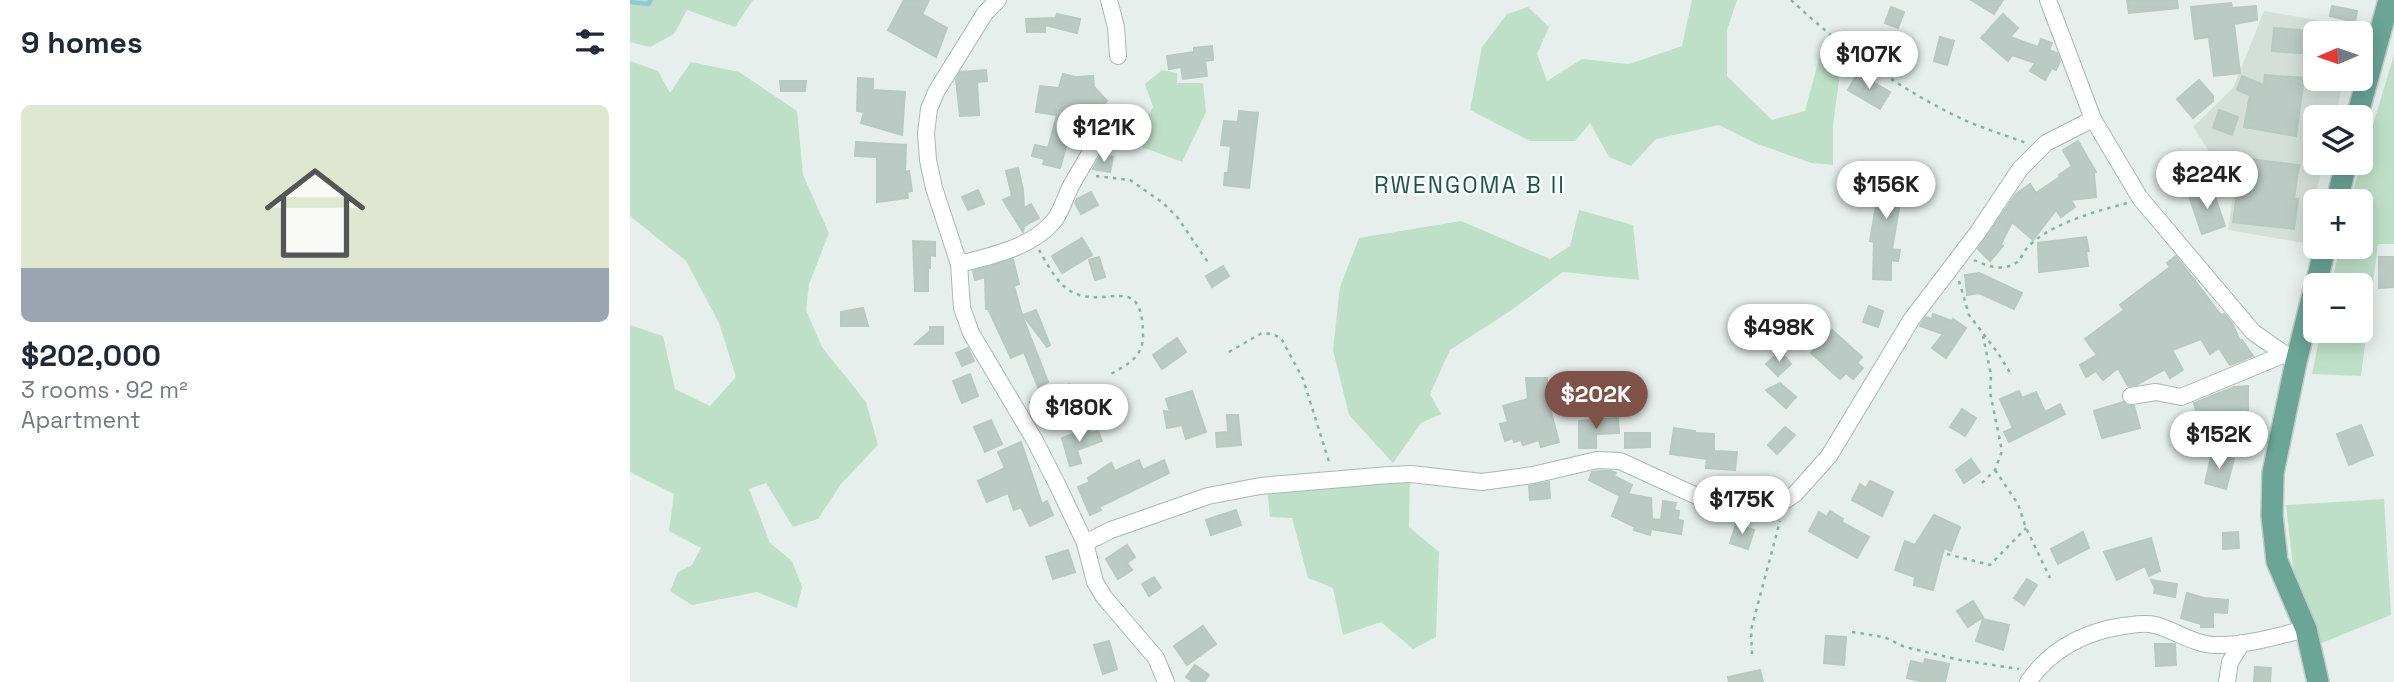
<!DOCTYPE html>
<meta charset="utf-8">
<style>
:root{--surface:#fff;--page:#f6f6f7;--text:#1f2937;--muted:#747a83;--accent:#7f5249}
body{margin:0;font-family:"Space Grotesk",sans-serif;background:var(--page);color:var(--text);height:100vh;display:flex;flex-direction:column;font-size:26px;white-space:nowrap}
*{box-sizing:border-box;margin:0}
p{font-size:23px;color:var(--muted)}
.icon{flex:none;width:38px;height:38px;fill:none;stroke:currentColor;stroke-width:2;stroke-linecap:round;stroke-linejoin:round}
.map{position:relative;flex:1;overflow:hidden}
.details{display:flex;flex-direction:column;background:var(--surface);width:630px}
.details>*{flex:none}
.needle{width:46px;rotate:268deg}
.tools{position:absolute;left:1673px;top:21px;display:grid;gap:14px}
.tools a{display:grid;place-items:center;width:70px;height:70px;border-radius:10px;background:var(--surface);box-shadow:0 4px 18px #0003;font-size:35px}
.price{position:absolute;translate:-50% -60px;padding:0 16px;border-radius:24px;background:#fff;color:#222;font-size:23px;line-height:46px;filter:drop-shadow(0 2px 4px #0008)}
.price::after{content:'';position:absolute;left:50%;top:42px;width:21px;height:16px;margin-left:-10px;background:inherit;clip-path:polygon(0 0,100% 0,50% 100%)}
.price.selected{background:var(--accent);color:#fff}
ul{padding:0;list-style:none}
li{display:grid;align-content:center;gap:14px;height:371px;padding:0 21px}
li span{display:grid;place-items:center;height:217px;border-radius:10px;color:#555}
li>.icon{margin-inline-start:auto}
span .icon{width:126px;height:126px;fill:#fffc;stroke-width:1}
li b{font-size:30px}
h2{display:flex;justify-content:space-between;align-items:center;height:84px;padding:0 21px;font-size:30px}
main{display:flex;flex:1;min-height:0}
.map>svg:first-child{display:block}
.built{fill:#d4dfda}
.green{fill:#bfe0c8}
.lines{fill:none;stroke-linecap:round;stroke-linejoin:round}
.stream{stroke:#8ec9d4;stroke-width:4.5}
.building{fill:#bbcac4;stroke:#b8c9c2;stroke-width:2}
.minor-casing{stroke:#a8b8b2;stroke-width:18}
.primary-casing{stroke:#c2cac8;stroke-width:24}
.path{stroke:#86b3a5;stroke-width:2.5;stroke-dasharray:3.5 5;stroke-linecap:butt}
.minor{stroke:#fff;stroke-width:16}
.primary{stroke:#6aa596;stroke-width:21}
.labels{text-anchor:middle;stroke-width:5;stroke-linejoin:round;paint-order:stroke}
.quarter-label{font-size:23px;letter-spacing:2px;fill:#1f5548;stroke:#f7fbf9}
</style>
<main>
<section class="details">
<h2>9 homes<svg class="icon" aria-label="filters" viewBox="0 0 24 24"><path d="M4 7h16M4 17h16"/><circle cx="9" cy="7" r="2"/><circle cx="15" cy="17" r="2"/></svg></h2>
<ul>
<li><span style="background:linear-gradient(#dfe7d0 75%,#9aa5b1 0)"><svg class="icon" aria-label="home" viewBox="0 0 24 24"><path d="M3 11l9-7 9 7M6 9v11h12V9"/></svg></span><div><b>$202,000</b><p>3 rooms · 92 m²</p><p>Apartment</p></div></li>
</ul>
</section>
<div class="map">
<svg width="1764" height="682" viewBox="0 0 1764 682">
<rect width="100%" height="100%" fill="#e6efeb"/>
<polygon class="built" points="1634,11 1727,27 1726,33 1685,33 1685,79 1714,79 1705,117 1685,117 1685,163 1693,163 1674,243 1598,230 1603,197 1577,148 1563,127 1603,88"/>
<g class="green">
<polygon points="0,0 123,0 105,27 57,10 44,34 20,47 0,42"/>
<polygon points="1062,0 1107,0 1097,30 1097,76 1142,120 1175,111 1190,55 1210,59 1210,73 1203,125 1203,165 1181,163 1125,143 1089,125 1026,139 1001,166 979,157 960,123 945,141 900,141 840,110 852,47 877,14 898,7 919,27 907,54 917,81 952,59 999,64 1052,46"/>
<polygon points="1764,55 1764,244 1748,244 1731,376 1682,374 1691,331 1731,331 1731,285 1701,285 1710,247 1731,247 1731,201 1720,201"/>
<polygon points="0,61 28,71 40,93 61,62 109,72 167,111 173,175 199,233 179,284 176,310 192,347 236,402 248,445 211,484 188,519 163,527 136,483 119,489 140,543 162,561 172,587 167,608 127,592 62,605 40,591 48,572 62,565 71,548 39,531 44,494 0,472 0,325 33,336 45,389 80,406 106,377 89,323 56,261 0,216"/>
<polygon points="532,70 547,73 547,83 573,83 576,112 552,162 504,144 523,107 515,84"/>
<polygon points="949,210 1003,225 1009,280 933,272 880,311 820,350 800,394 811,414 791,423 763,463 719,415 703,350 710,287 729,238 831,221 920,259 940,246"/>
<polygon points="763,472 780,473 779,527 809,552 806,637 783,649 751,622 713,635 703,588 678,578 662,518 640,517 636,479 646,476"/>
<polygon points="1754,499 1761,615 1687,645 1663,568 1656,505"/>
</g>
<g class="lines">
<polyline class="stream" points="0,2 18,4 21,0"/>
</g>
<g class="building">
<polygon points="274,0 299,0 292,14 317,28 306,57 258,30"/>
<polygon points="1341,0 1373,0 1364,14"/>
<polygon points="1497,0 1547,0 1548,8 1499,13"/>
<polygon points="1601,3 1602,8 1626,6 1627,20 1604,24 1610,73 1584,76 1579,37 1565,39 1561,7"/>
<polygon points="1702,6 1727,11 1725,22 1700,16"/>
<polygon points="1261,7 1274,12 1268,28 1255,23"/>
<polygon points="427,14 450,19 447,33 415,25 415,32 397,32 396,19 426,18"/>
<polygon points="1373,14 1388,28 1380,37 1408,47 1411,39 1422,43 1419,50 1427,53 1430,61 1426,70 1422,68 1415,80 1400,71 1405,63 1382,55 1378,61 1351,38"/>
<polygon points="1644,28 1683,31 1682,54 1642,51"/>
<polygon points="1310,37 1324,41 1317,65 1304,61"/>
<polygon points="582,46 583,60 575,61 577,76 553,79 551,67 539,69 537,56 564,52 564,48"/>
<polygon points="356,70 357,81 347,82 349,115 330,116 326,80 330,72"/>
<polygon points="1228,73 1260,92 1250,109 1218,90"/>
<polygon points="433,74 445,77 463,76 464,87 477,101 463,114 452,102 446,124 443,123 430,168 413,164 415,159 402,156 405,145 418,148 427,115 406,112 410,86 429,88"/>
<polygon points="1635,75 1674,78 1666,136 1614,127 1620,95 1607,90 1612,76 1634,85"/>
<polygon points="228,78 243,79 243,90 275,92 272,135 231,123 234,112 227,111"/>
<polygon points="1569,80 1583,96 1583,101 1563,118 1547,99"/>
<polygon points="150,81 176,81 175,91 151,91"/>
<polygon points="1589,110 1608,117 1602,135 1583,128"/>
<polygon points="609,111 628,113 619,188 594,185 595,173 598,173 601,146 591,145 594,121 608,122"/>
<polygon points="1448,141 1466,172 1464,173 1466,197 1441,200 1445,207 1431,217 1426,210 1403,240 1382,222 1371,244 1373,246 1360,261 1348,249 1386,194 1400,184 1406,193 1430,177 1429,175 1442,166 1433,150"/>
<polygon points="226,142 276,145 275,172 279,171 282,191 277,192 278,198 247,202 247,157 225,156"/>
<polygon points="471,155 483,157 480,172 463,169"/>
<polygon points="1612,158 1669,165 1664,199 1668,199 1664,229 1603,222"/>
<polygon points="1254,163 1277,175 1273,185 1262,249 1270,250 1268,261 1261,260 1261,280 1243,279 1244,242 1240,241 1251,175 1249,174"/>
<polygon points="388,168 393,190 394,208 401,204 409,218 394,226 393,232 373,200 382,196 376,171"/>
<polygon points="1582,188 1595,226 1572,234 1559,196"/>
<polygon points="348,190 354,204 338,210 332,197"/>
<polygon points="461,192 468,205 451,214 445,203 447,199"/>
<polygon points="1456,237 1459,251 1456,251 1458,266 1409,272 1408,243"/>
<polygon points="452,238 462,255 432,273 422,256"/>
<polygon points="283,241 305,242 305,256 300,255 300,268 298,268 298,291 285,291"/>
<polygon points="1546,256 1591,315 1594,314 1602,323 1610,341 1612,340 1623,356 1600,365 1589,348 1580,354 1571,339 1542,350 1553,370 1540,378 1535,369 1506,385 1498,386 1488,368 1473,380 1466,371 1456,377 1450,365 1467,355 1455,339 1494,310 1490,305 1540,267 1537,263"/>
<polygon points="469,257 475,277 465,280 459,260"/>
<polygon points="1749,257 1764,257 1764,287 1749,288"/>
<polygon points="383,259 389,284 384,286 392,315 418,382 408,387 394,352 381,358 358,309 356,309 355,277 345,280 343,271"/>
<polygon points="593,266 599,276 582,287 576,276"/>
<polygon points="1349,273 1392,293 1384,309 1349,293 1337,295 1335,275"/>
<polygon points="1239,306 1253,311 1248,327 1233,322"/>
<polygon points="233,308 238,326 211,326 211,312"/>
<polygon points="406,310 420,345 417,347 393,315"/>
<polygon points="1303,314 1322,321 1323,319 1336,328 1316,358 1302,348 1313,334 1290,326 1296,317 1302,319"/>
<polygon points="300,327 313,327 313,344 285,344 300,331"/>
<polygon points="1202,330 1232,357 1227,363 1233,368 1223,379 1216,373 1210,379 1181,353"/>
<polygon points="547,338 556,352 532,369 523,355"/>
<polygon points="338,348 344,361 332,366 326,353"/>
<polygon points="1150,351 1161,364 1148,376 1136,364"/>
<polygon points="340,374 348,396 332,403 323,381"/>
<polygon points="896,378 917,378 917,397 929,442 911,447 909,440 893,445 891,440 884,442 883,438 875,441 870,424 878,422 873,406 898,399"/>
<polygon points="1150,383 1166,397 1156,408 1136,390"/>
<polygon points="1618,386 1618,426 1594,428 1595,434 1571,436 1569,411 1566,411 1564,403 1604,387"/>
<polygon points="447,389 453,409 434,414 429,394"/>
<polygon points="562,391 576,432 556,439 552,425 537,428 534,411 540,412 536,399"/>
<polygon points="1389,391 1392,398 1406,392 1415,412 1430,404 1435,414 1379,442 1374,432 1383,428 1370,399"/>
<polygon points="1493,402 1498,406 1504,406 1510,428 1472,438 1464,411"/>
<polygon points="1332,409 1346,418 1335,436 1320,427"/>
<polygon points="597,415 608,415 611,445 587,447 586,433 598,432"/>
<polygon points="988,418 989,433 966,434 966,448 949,448 949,421"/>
<polygon points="361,420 372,444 355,452 344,427"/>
<polygon points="1731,425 1743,455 1719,465 1707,434"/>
<polygon points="1155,427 1165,435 1147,454 1138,445"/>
<polygon points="459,428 461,433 468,431 472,441 447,450 451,463 440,466 432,438"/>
<polygon points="1044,428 1065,431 1065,433 1084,434 1084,451 1107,452 1105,470 1076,468 1077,459 1040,454"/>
<polygon points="995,433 1020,433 1020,447 995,448"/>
<polygon points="391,442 412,504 417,501 423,515 400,526 391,507 384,510 378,493 357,502 348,481 375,468 368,452"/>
<polygon points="1582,453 1604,459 1596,489 1575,483"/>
<polygon points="1341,459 1350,472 1334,483 1326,470"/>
<polygon points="509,460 513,470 534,460 539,473 469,507 471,510 460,515 448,487 460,482 458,478 481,463 485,471"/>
<polygon points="968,471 981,471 986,473 984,476 1002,485 998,494 1021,498 1022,519 1031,520 1033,501 1046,503 1044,510 1049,511 1048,520 1053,521 1051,534 1021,529 1020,535 1004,530 1005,527 982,516 990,496 959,480 962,472"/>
<polygon points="1240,481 1263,492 1252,516 1222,500 1230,484 1236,488"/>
<polygon points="919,482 920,498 900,500 899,486"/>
<polygon points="606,510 611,525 581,535 576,520"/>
<polygon points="1200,511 1213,519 1212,522 1239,537 1227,558 1179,531 1189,512 1197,517"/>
<polygon points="1304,515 1330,527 1321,551 1314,548 1303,590 1284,585 1285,577 1265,570 1275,541 1285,545"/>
<polygon points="1106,524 1124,530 1118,549 1100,543"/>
<polygon points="1453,532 1459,548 1428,564 1421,549"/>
<polygon points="1608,532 1609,548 1593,549 1593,533"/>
<polygon points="1521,538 1530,571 1519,576 1515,566 1487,580 1474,552"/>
<polygon points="497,545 505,557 497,563 502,570 488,579 476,559"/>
<polygon points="438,550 445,572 423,579 416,557"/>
<polygon points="524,577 531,588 519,596 512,584"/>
<polygon points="1397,579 1407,585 1394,605 1384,598"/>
<polygon points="1521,580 1547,584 1545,597 1524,593 1525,588"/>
<polygon points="1557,593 1574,598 1598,600 1597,613 1583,612 1583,627 1571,627 1571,624 1551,618"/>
<polygon points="1343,601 1353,617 1338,627 1327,611"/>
<polygon points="1353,619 1379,625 1373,650 1346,641"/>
<polygon points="573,626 586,644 557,665 544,646"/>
<polygon points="1196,636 1216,637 1214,665 1194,663"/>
<polygon points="479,641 487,669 473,674 464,645"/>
<polygon points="1525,644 1545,644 1546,665 1526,666"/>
<polygon points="1295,659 1319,664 1315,682 1294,682 1277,678 1281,661 1294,664"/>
<polygon points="565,665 579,675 574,682 563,682 556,677"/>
<polygon points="1625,667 1641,668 1640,682 1624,682"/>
<polygon points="1130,670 1133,682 1099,682 1098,677"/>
</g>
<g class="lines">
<defs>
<g id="minor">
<polyline points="368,0 355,13 306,92 299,109 296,133 298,160 304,188 329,264 332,308 341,333 404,439 427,484 455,543 465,582 474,597 526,658 536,682"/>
<polyline points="479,0 486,27 488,56"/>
<polyline points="1418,0 1463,119 1510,198 1623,332 1666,362"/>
<path d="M329 264C361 256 405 247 426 218 433 207 436 195 442 184 451 168 461 153 469 136"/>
<polyline points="1501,396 1526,392 1551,397 1655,354"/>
<polyline points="455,543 481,530 578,496 630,486 759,475 781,474 852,482 903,475 967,460 990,461 1082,503 1108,509 1148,505 1165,494 1199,456 1281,320 1348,232 1390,169 1416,143 1463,119"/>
<path d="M1398 682C1421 649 1454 632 1493 626 1503 625 1514 622 1525 625 1545 630 1564 645 1586 645 1616 646 1647 636 1676 629"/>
<polyline points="1597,682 1600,662 1612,643"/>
</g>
<g id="primary">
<polyline points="1727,117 1759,0"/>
<polyline points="1707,201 1716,163"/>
<polyline points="1686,285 1695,247"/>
<polyline points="1685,286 1666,362 1643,473 1642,516 1647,561 1676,629 1688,682"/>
</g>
</defs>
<use href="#minor" class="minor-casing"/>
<use href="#primary" class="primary-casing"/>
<g class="path">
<path d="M1161 0C1211 47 1268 88 1330 118 1351 128 1375 135 1396 143"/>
<polyline points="466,176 500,180 533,203 548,218 579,264"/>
<path d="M409 250C417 264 428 285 442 292 477 310 513 270 513 336 513 357 497 365 481 374"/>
<path d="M1344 260C1352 264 1366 269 1375 267 1394 264 1390 252 1402 243 1426 222 1467 211 1497 203"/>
<polyline points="1329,281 1339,315 1368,353 1382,376"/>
<polyline points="599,352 632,333 642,334 651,338 673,379 700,465"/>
<polyline points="399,403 439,385 452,386 466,405"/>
<polyline points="1365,470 1388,504 1396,528 1420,578"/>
<polyline points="1352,483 1365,470 1372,451 1360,392 1361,375 1353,336"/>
<polyline points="1317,554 1360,565 1396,528"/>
<polyline points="1222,632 1254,637 1275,647 1330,660 1389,669"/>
<polyline points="1122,654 1121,630 1150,521"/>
</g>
<use href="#minor" class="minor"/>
<use href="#primary" class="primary"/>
</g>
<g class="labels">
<g class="quarter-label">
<text x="840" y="193">RWENGOMA B II</text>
</g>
</g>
</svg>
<div class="tools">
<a><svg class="needle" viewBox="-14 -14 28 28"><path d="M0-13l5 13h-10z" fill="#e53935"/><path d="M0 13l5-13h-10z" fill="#747a83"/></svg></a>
<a><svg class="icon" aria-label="layers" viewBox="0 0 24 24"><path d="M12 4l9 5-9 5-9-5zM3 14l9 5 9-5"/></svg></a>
<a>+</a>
<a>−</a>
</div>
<b class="price" style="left:1239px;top:91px">$107K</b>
<b class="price" style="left:474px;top:164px">$121K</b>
<b class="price" style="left:1577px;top:211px">$224K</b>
<b class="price" style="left:1256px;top:221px">$156K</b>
<b class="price" style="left:1149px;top:364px">$498K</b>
<b class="price selected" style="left:966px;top:431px">$202K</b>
<b class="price" style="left:449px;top:444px">$180K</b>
<b class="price" style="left:1589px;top:471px">$152K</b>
<b class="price" style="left:1112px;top:536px">$175K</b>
</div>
</main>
